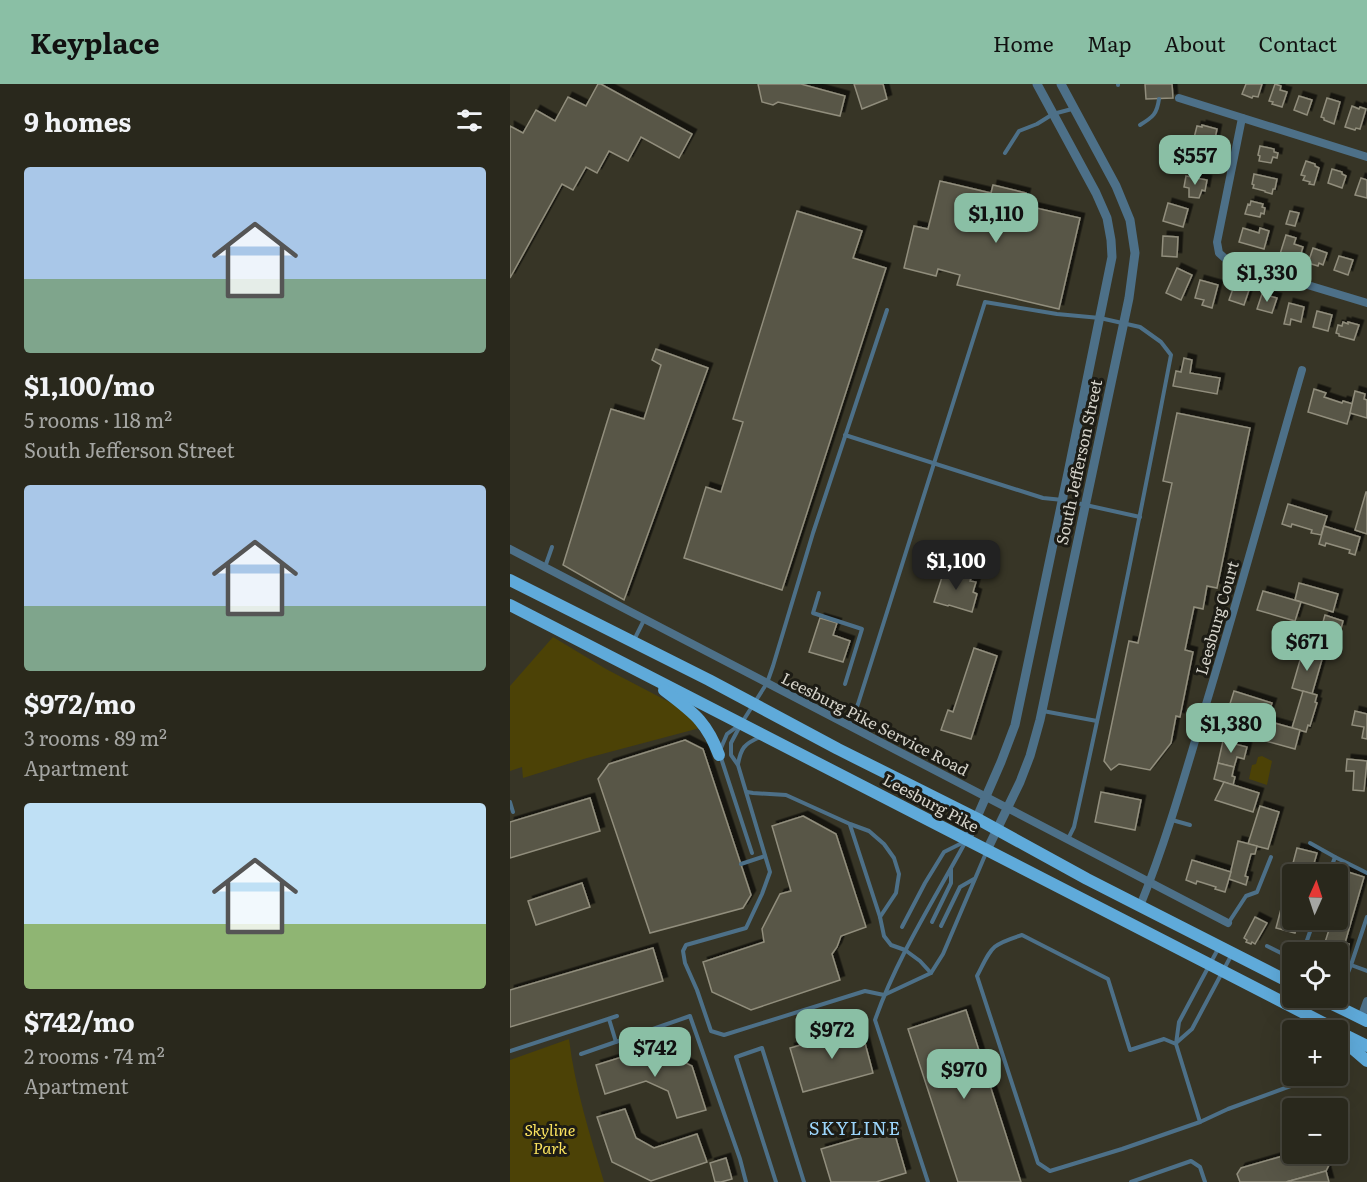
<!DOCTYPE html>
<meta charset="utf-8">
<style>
:root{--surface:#29281c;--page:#313025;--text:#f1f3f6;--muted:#a5a6a3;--line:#45443b;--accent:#8abfa5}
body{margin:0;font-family:Literata,serif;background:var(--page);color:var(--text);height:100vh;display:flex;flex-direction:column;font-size:22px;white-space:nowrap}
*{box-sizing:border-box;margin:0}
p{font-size:20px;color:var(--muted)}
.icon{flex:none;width:33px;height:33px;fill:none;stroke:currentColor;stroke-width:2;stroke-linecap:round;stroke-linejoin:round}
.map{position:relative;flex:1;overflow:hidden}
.side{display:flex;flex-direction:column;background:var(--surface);width:510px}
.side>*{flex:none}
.needle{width:39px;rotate:3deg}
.fabs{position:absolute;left:772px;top:780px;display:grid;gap:12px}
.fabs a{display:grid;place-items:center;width:66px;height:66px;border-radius:6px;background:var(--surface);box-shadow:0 6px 24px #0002,0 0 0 2px var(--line);font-size:30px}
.price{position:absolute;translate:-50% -51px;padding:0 14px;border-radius:12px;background:var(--accent);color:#111;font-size:20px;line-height:39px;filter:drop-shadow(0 2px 3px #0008)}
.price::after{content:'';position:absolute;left:50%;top:36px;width:18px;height:14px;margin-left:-9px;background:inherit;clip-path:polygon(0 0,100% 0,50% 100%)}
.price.on{background:#222;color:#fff}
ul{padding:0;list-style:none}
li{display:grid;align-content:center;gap:12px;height:318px;padding:0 24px}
li span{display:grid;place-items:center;height:186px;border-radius:6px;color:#555}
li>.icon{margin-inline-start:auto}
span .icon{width:108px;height:108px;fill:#fffc;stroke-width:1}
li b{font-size:26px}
h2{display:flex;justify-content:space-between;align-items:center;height:72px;padding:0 24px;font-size:26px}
header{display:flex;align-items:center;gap:36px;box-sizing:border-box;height:84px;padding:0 30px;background:var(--accent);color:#111}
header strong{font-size:28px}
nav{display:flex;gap:33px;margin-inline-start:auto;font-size:21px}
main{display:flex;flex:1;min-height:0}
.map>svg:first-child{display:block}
.green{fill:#4c4206}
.building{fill:#595646;stroke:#918e7d;stroke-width:1.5;filter:url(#shadow)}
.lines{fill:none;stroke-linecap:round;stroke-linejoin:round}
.service{stroke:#4d7088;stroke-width:4}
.minor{stroke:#4d7088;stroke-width:8}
.tertiary{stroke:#4d7088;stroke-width:9}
.primary{stroke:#5faada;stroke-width:12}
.labels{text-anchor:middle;stroke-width:6;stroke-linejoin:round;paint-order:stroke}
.street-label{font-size:16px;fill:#d5d3ca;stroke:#1d1c15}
.park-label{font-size:16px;font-style:italic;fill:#fae25e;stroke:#1d1c15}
.neighbourhood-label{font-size:18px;letter-spacing:1.5px;fill:#9bd4fa;stroke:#1d1c15}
</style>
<header>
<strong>Keyplace</strong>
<nav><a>Home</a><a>Map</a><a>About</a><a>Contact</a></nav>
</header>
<main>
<section class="side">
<h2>9 homes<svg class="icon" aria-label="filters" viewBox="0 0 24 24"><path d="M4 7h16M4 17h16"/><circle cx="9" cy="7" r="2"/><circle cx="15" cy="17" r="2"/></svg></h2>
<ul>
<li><span style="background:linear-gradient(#a9c7e8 60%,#7fa58c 0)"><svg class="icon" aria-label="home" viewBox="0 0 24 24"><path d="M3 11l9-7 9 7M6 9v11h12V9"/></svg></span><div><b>$1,100/mo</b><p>5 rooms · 118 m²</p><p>South Jefferson Street</p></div></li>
<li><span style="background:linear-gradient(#a9c7e8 65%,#7fa58c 0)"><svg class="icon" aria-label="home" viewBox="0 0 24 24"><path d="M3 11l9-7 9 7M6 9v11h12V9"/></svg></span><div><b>$972/mo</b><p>3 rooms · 89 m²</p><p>Apartment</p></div></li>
<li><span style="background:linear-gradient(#bfe0f5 65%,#8fb573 0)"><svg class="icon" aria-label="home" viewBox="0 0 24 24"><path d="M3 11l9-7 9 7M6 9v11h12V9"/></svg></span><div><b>$742/mo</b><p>2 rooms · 74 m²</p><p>Apartment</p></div></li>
</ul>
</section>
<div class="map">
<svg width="857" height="1098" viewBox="0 0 857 1098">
<defs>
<filter id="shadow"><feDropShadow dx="4.5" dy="-4.5" stdDeviation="0" flood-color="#0009"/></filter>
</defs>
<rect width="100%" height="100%" fill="#373526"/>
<g class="green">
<polygon points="43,553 96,585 163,620 173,627 190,644 77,674 13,694 12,683 0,687 0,602"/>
<polygon points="752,672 762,677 757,701 739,695 742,681 746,680 748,673"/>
<path d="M59 955C65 1004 80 1051 94 1098H0V976Z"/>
</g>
<g class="building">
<polygon points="88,0 91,0 182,50 169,74 131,53 118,77 99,67 87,89 76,83 63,106 52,100 0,194 0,42 13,49 26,26 45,37 58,13 76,22"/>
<polygon points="248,0 291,0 335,12 330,32 268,18 263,21 252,18"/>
<polygon points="344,0 373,0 377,15 352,25"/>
<polygon points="635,0 662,0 663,14 636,15"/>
<polygon points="736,0 752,0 748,13 743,12 742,14 732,10"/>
<polygon points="765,0 771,2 770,6 777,8 772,23 762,20 763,18 759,17"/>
<polygon points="789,12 802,16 797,31 784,26"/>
<polygon points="817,14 830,18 824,40 814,36 814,34 811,33"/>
<polygon points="842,22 849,25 850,23 856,25 850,45 846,44 845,46 835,43"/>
<polygon points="692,41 707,45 705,55 702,54 702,58 684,54 687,42 692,43"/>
<polygon points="750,62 764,65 764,68 768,69 767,74 763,73 761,79 749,77 750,72 748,71"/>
<polygon points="682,67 699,70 698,75 700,75 698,85 679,80 680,74 676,73 677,69 682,69"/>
<polygon points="796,77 805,80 805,82 809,84 804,101 799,100 800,98 793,96 795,92 791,91"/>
<polygon points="822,85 832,88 832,90 836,92 832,104 818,99"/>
<polygon points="744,90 767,95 765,105 763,105 762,110 755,108 755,107 743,104 744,101 742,100"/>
<polygon points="676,92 697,96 695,107 692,106 689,114 679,113 679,104 674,103"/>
<polygon points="851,94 857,96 857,114 845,111"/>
<polygon points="430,97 481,109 483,101 516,109 513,121 570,134 549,225 447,201 450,191 428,185 426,192 394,184 404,142 418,145"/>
<polygon points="741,117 753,120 752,123 755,124 754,130 751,129 750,133 735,130 738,120 740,121"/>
<polygon points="658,119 678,125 673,143 653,137"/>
<polygon points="287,127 352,147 343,174 376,184 272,506 174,474 196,403 211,408 233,338 223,335"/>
<polygon points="780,127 789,129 785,142 776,140"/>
<polygon points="733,144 749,149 750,144 759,147 754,165 729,158"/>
<polygon points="776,151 786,154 784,160 793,163 789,176 770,170"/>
<polygon points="653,152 668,153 667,173 652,172"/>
<polygon points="803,164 817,169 813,181 809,179 808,182 798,179"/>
<polygon points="829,172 843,176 838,191 824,186"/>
<polygon points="667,184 682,191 671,216 656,209"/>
<polygon points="690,196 708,201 702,224 692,221 694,216 685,214"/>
<polygon points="724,202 739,206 734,221 719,216"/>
<polygon points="752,210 767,214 762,229 747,225"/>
<polygon points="779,219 794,223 791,238 781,235 780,241 774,240"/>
<polygon points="807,227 822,231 818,247 803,243"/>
<polygon points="833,238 838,240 838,238 849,241 844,256 829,252 829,250 826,249 828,241 832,242"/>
<polygon points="146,265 198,284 114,516 53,481 101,325 134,335 151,281 142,276"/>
<polygon points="674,274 682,276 680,289 710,294 707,310 663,302 666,287 671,288"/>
<polygon points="804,305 816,309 814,313 832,319 833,317 843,320 837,340 798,328"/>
<polygon points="845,307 855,310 854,315 857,316 857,334 840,329"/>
<polygon points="667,329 740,344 707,504 697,502 693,525 684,523 675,566 683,568 670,633 666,632 661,659 640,686 609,680 601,686 594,677 619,557 628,559 662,399 653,397"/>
<polygon points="856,408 857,408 857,450 845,446"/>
<polygon points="778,420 817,432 811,451 801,449 802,446 782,440 781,443 772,440"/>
<polygon points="814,442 850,453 845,471 839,469 840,466 816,459 815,462 809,460"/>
<polygon points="435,484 459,491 458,494 461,495 460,497 466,498 463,508 467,510 462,528 439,521 438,522 424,518"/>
<polygon points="789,499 828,510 823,528 785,516"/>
<polygon points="753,507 791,518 785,537 747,526"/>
<polygon points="815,531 833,537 831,545 828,544 822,565 825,566 823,575 804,569"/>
<polygon points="310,534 327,539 323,551 340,557 333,578 299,568"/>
<polygon points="464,564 487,572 461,655 431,646 438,626 443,628"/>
<polygon points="793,566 813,572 802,610 782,604"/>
<polygon points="724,607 762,619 756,636 718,626"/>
<polygon points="793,607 807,611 805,618 807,619 800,642 798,641 796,648 782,644"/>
<polygon points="845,627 857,630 857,655 852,654 854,643 842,641"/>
<polygon points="750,635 790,646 785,665 745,654"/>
<polygon points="175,656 193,665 241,811 233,824 140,849 88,695 99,680"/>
<polygon points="713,657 737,663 734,675 727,673 724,683 708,679"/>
<polygon points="837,675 857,677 854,707 843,706 844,687 836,687"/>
<polygon points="708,679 724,683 722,692 725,693 723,701 704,695"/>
<polygon points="714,698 749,709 743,728 705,716"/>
<polygon points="591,708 631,716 625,746 585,738"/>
<polygon points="80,714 90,747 0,774 0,738"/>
<polygon points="750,722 769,728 758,765 738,760"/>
<polygon points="293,732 326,750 356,843 331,852 327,863 322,870 330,896 241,926 202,908 193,878 254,858 252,845 270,810 281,807 262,742"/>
<polygon points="728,757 747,762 745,770 741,770 735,792 738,793 736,801 719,795"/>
<polygon points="787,764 807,769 801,790 783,790 783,836 789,836 785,849 766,844"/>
<polygon points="682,776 721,788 715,808 705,805 706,803 687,797 686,800 676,796"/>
<polygon points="835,787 854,793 835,859 839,860 834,877 828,875 828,868 812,868 822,836 828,836 828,813"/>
<polygon points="72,799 80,823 26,841 18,817"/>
<polygon points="745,833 757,839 745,860 742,858 741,860 736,858 737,856 734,854"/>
<polygon points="143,864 153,897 0,943 0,906"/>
<polygon points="456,926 511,1098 448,1098 398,945"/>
<polygon points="351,944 363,989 293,1008 280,964"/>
<polygon points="144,963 182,982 196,1026 167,1034 158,1007 136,997 95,1010 86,981"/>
<polygon points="115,1025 126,1054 144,1064 187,1050 197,1078 141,1097 102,1078 87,1033"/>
<polygon points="383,1044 396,1089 366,1098 321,1098 311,1065"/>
<polygon points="783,1069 815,1070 819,1081 816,1087 776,1098 730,1098 727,1090 731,1084"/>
<polygon points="216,1074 222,1095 211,1098 205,1098 200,1079"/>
<polygon points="816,1087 819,1098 776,1098"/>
</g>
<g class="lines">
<g class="service">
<polyline points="608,0 608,1"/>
<path d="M630 41C643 33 647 30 649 15"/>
<polyline points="495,69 509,47 527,40 543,30 562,25"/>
<polyline points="377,226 303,449 263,582 257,599 231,640 221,659 221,671 228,681 260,788 252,810 236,844 176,861 173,867 175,879 187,906 201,947 214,951 355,907 374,911 421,889 433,870 476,769"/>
<polyline points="335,351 533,414 553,416 630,433"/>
<polyline points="35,483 42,463"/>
<polyline points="309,509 303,529 352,545 335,600"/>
<polyline points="124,556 134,536"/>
<polyline points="533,627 587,637"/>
<polyline points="693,635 703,638 707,625"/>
<path d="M339 641 348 620 475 218 547 230 590 234 630 243 651 258 661 271C631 429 599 586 564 743L558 755"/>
<polyline points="700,650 703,638"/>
<polyline points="211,664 217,650 228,642"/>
<polyline points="211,674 242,769"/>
<path d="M228 680C231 664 234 660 250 653"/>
<polyline points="237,708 243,709 276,711 340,740 359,747 374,760 384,774 389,790 386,809 370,833"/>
<polyline points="0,718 3,728"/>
<polyline points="662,736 680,741"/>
<polyline points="340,741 370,833 374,852 381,861 395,866 410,877 421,889"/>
<polyline points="800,759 825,773"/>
<polyline points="231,780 255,772"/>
<polyline points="819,790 825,773 857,789"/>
<polyline points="857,833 841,881 857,887"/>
<polyline points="422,838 441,799 441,785"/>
<polyline points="719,838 736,812 747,808 761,773"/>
<polyline points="431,842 450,803 464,795"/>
<polyline points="392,843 415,799 434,768 454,758"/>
<polyline points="757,862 783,875"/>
<polyline points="793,868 804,836"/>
<polyline points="828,895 837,891 841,881"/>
<polyline points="99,935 106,958"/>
<polyline points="666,959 682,945 722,870"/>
<path d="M666 960 654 955 620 966 598 895 512 851C480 861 482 863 467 892L528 1079 540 1087 612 1065 690 1038 666 960 669 938 708 865"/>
<polyline points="0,967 107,932"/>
<polyline points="71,970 180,932 230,1075 236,1098"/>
<polyline points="690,1038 718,1025 786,1000"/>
<polyline points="266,1098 226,973 252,964 294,1098"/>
<path d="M418 1098 365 936C387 873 424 816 456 757"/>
<polyline points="621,1098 681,1077 690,1083 695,1098"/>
</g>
<g class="minor">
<polyline points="669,14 857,73"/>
<polyline points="732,34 707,158 709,169 718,177 857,219"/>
<polyline points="0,465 718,839"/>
<path d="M630 822C654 763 672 701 690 640 726 523 758 404 792 286"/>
<polyline points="851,934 857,917"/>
</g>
<g class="tertiary">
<polyline points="457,756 491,678 505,641 558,389 602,173 601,156 597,134 586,109 527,0"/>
<polyline points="477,766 510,698 520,672 530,636 619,214 625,169 620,136 606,102 551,0"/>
</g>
<g class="primary">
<polyline points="0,496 199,596 328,665 466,734 577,795 783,900"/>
<polyline points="0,521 827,946"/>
<path d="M154 606C182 628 196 636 209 671"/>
<polyline points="810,914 857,937"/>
<polyline points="831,949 857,962"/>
<polyline points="828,952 857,977"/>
</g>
</g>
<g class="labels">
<g class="street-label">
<text transform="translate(569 378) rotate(-78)" y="6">South Jefferson Street</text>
<text transform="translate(707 534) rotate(-74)" y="6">Leesburg Court</text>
<text transform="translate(365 640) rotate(27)" y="6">Leesburg Pike Service Road</text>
<text transform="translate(421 719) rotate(28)" y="6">Leesburg Pike</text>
</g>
<g class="park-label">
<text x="40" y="1052">Skyline<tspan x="40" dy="18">Park</tspan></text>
</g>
<g class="neighbourhood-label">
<text x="345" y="1051">SKYLINE</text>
</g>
</g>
</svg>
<div class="fabs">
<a><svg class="needle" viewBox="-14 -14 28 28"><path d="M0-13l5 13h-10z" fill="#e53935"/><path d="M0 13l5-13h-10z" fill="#a5a6a3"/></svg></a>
<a><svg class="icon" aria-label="locate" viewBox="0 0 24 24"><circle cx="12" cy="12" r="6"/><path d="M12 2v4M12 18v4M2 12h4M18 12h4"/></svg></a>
<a>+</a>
<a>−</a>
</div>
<b class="price" style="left:685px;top:102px">$557</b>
<b class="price" style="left:486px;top:160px">$1,110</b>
<b class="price" style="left:757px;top:219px">$1,330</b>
<b class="price on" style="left:446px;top:507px">$1,100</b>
<b class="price" style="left:797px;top:588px">$671</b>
<b class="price" style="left:721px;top:670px">$1,380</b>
<b class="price" style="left:322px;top:976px">$972</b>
<b class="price" style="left:145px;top:994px">$742</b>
<b class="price" style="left:454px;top:1016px">$970</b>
</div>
</main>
